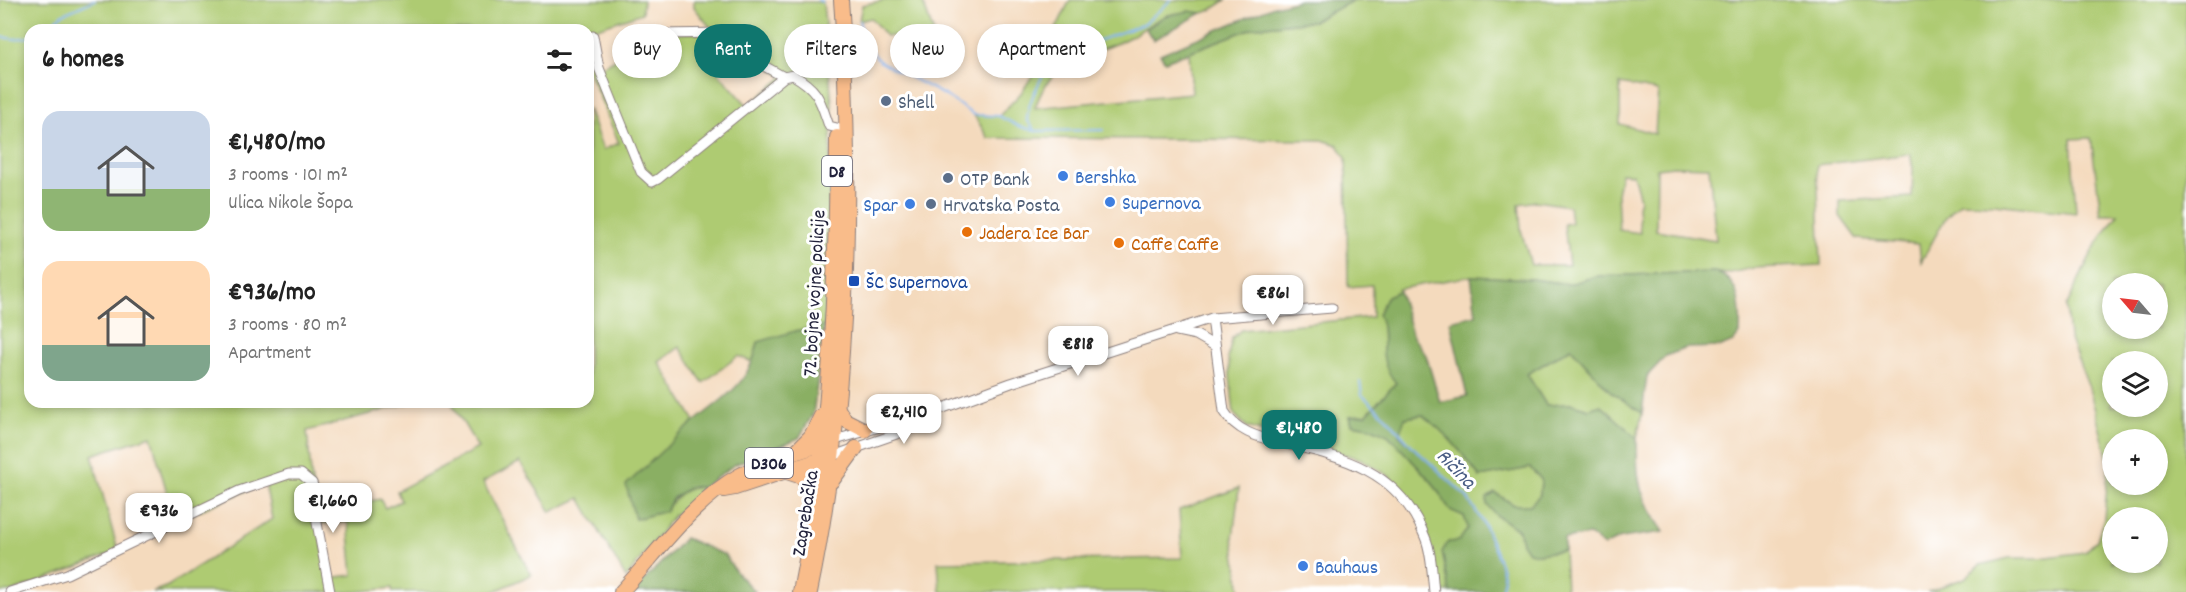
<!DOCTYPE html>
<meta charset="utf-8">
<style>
:root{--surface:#fff;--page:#f2f2f2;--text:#222;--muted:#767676;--accent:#0f766e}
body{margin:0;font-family:Dekko,sans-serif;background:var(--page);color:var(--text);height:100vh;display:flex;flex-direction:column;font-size:22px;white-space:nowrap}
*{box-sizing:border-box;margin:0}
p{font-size:20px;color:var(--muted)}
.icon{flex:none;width:33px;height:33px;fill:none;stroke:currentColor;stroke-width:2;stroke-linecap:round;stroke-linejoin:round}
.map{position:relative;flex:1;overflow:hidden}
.drawer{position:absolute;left:24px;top:24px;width:570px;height:384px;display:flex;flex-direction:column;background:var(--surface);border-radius:18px;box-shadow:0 3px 9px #0003}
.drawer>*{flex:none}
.guide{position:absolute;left:612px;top:24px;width:570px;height:54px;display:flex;gap:12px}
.needle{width:39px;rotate:298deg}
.buttons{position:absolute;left:2102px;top:273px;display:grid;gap:12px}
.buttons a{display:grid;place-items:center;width:66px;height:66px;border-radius:50%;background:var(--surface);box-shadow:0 3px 9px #0003;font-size:30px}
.price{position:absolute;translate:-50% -51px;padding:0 14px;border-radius:12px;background:#fff;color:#222;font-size:20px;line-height:39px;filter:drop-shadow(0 2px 3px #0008)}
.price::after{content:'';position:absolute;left:50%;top:36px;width:18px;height:14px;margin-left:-9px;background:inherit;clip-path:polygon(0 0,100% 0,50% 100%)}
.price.current{background:var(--accent);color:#fff}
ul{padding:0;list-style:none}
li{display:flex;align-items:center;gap:18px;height:150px;padding:0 18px}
li span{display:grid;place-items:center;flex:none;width:168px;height:120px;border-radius:18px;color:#555}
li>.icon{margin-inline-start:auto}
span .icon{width:72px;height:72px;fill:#fffc;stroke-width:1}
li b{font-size:26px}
h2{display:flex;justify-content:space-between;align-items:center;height:72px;padding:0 18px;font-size:26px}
.pill{padding:0 21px;border-radius:27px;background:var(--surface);box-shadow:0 3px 9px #0003;font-size:21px;line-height:54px}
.pill.current{background:var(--accent);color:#fff}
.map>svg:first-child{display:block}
.green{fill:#aecb72;stroke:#687656;stroke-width:1.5;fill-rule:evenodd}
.forest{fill:#8aaf64;stroke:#566850;stroke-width:1.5}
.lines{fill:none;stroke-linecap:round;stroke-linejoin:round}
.stream{stroke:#86b6f1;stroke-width:2}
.street-casing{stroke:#8b7e7c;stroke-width:11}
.primary-casing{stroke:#8b7e7c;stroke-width:16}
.street{stroke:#fff;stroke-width:9}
.primary{stroke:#f9bc8a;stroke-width:14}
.service-dot{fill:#5c6f8a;stroke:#fff;stroke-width:2}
.shop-dot{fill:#3f7fe0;stroke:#fff;stroke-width:2}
.food-dot{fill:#e8710a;stroke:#fff;stroke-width:2}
.transit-dot{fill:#1a4fb4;stroke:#fff;stroke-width:2}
.labels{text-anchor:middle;stroke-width:6;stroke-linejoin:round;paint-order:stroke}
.shield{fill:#fff;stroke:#646476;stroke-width:1.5}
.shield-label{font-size:18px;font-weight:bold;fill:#22223b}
.service-label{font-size:20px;fill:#4e5e75;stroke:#fff;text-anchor:start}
.shop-label{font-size:20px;fill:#366cbe;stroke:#fff;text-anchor:start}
.food-label{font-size:20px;fill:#c56008;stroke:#fff;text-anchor:start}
.transit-label{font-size:20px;fill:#164399;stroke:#fff;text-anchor:start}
.street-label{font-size:20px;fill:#22223b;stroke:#fff}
.water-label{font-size:21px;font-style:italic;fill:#4a5d84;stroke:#fff}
</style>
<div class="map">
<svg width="2186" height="592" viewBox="0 0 2186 592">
<rect width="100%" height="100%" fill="#fff"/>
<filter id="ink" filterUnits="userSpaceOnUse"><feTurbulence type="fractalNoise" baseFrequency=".0167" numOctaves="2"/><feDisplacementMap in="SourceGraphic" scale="12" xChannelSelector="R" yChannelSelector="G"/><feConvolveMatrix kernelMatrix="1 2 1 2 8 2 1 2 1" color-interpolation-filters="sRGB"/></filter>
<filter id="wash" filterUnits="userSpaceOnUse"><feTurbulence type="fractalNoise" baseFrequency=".008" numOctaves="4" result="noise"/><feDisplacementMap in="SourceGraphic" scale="24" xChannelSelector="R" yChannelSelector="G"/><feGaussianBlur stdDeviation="1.35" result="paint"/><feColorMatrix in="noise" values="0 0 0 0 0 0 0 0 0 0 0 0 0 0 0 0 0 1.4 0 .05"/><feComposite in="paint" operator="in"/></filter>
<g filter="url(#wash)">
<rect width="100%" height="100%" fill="#f4dabd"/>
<g class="green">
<path d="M0 0H643L642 13 588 31 600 68 659 34 714 32 694 7V0L823 2 832 105 825 326 795 331 754 363 738 356 703 383 680 347 659 362 695 421 627 485 635 519 666 511C675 496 684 487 703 487L688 504 674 515 626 578 580 498 551 512 520 462 483 482 531 575 493 592H393L392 588 355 592H152L168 586 272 519 265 483 175 521 151 436 92 455 118 551 12 592H0ZM30 30H588V70L619 143 603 150 588 109V402H451L478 448 397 491 401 501 385 508 380 499 323 511 312 483 307 431 413 402H30ZM742 48 783 77 748 106 715 69ZM348 522 353 575 329 578 318 523Z"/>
<polygon points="886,0 922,0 934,34 916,37 886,36 871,18 859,21 862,5"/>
<path d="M1070 0H1226C1220 4 1210 12 1202 13 1192 15 1179 10 1166 16 1152 21 1140 33 1126 39 1083 60 1053 55 1035 108L1192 93 1189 52 1255 27 1313 21 1354 0H2186V592H1927L1965 578 1980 565 2009 558H2040L2085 552 2097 540 2104 518 2109 463 2089 388 2069 337 2066 307 2094 248 2118 214H2101L2091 138 2071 139 2076 213 1995 204 1960 203 1946 217 1921 262 1919 244 1857 239 1840 216V201L1912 197 1913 168 1910 154 1817 165 1821 265 1753 268 1725 274 1714 272 1598 276 1569 284 1531 279 1471 276 1398 289 1399 291 1387 296 1378 314 1382 322 1383 350 1396 383 1366 415 1350 416 1352 424 1370 427 1388 435 1432 482 1450 510 1464 516 1468 527C1457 545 1448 571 1450 592H1439L1419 510 1389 476 1361 459 1247 427 1234 414 1228 357 1232 338 1241 330 1372 317V285L1348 287 1346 158 1338 145 1322 140 988 138 974 115 999 116 1021 93 1035 72ZM1620 84 1658 91 1655 134 1620 124ZM1673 166 1709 167 1716 240 1656 230 1657 168ZM1621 173 1633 174 1640 199 1638 206 1640 233 1619 230 1617 194ZM1536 201 1569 206 1571 223 1564 224 1569 265H1531L1521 230 1519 204ZM2112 284H2157V328H2112ZM2112 362H2157V406H2112ZM2112 440H2157V484H2112ZM2112 518H2157V562H2112Z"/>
<polygon points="1571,348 1610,391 1642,413 1637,438 1601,405 1589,409 1572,404 1546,405 1527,374"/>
<path d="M1422 415C1447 433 1462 453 1480 477L1530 468 1541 479 1540 495 1529 506 1514 505 1495 493 1497 516 1519 530 1522 543 1538 554 1564 550 1566 592H1501L1504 579 1500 563 1484 524 1467 497 1399 434 1405 418Z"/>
<polygon points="1239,488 1233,538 1241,592 940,592 938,562 1182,558 1179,510"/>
</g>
<g class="forest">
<polygon points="1300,0 1354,0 1313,21 1255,27 1165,61 1160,54 1274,6"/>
<polygon points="1189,11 1202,13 1153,40 1146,29 1165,16"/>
<path d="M1714 272C1741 279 1741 309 1740 333L1733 342 1721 347 1686 348 1666 356 1647 376 1642 413 1610 391 1571 348 1527 374 1546 405 1572 404 1589 409 1601 405 1637 438C1637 484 1638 493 1664 532L1621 538 1604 546 1589 535 1564 539V550L1538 554 1528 552 1522 543 1519 530 1497 516 1487 505V498L1495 493 1514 505H1530L1540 495 1541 479 1530 468 1480 477C1462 453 1447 433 1422 415L1405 418 1399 434 1467 497 1484 524 1500 563 1504 579 1501 592H1450L1442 552 1448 542 1459 541 1468 528 1464 516 1450 510 1432 482 1388 435 1370 427 1352 424 1350 416 1366 415 1396 383C1373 355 1390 340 1378 314L1387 296 1399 291 1413 337 1426 355 1440 402 1467 396 1450 321 1476 315 1471 276 1531 279 1569 284 1598 276Z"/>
<path d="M825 326 813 414 799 438 734 465 703 487H690L673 498 666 511 635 519 626 485C649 464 671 441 694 422 726 395 749 386 758 342L795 331Z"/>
<polygon points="685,538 725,555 736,572 755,592 633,592"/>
</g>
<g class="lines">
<g class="stream">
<polyline points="818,0 823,2"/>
<polyline points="859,21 865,41 879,61 946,96 974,115 999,116 1018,126 1035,131 1104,130"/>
<polyline points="46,30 61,15 95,0"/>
<polyline points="0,37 14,39 30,37"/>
<path d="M1035 131 1027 120C1028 97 1043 80 1050 58L1144 24 1171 0"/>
<polyline points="1360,382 1362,395 1387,418 1414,448 1467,497 1484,524 1500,563 1504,579 1501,592"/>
</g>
</g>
</g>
<g filter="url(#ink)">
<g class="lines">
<defs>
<g id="street">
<polyline points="659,34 725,33 732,36 755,61 784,77"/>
<path d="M593 36 599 68 641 172 652 182 658 179 784 77 793 75C819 90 820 100 829 126L837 128"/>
<path d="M1212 318 1224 411C1236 431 1257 437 1278 442 1342 457 1399 469 1425 537 1432 553 1432 575 1434 592"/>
<polyline points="1177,331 1196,335 1215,346"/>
<polyline points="835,440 935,411 1011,383 1212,318 1332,308"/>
<polyline points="833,456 905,431 933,413"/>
<polyline points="10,592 67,574 239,491 289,474 301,474 312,483 316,495 317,523 330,592"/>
</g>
<g id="primary">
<polyline points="838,409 845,420 865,430"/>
<polyline points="796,451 811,436 821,416"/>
<polyline points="784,471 805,478 814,494"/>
<polyline points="832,481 856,448"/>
<polyline points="724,490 735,488 825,458"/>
<path d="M621 592C657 553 693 501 740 475 767 461 798 452 827 443"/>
<path d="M800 592C830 442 836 289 837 137"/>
<path d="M810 592C840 448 849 301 847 154 846 103 845 51 841 0"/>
</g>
</defs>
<use href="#street" class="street-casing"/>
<use href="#primary" class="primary-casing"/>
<use href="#street" class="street"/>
<use href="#primary" class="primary"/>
</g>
</g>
<g class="service-dot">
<circle cx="886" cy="101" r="6"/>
<circle cx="948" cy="178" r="6"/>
<circle cx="931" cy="204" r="6"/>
</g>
<g class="shop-dot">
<circle cx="1063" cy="176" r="6"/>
<circle cx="1110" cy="202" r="6"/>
<circle cx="910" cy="204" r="6"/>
<circle cx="1303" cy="566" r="6"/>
</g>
<g class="food-dot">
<circle cx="967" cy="232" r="6"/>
<circle cx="1119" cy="243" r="6"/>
</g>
<rect class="transit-dot" x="848" y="275" width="12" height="12" rx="3"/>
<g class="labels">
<g class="shield">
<rect x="822" y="156" width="30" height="30" rx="4.5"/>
<rect x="745" y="448" width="48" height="30" rx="4.5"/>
</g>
<g class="shield-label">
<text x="837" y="177">D8</text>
<text x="769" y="469">D306</text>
</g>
<g class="service-label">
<text x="898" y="108">Shell</text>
<text x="960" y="185">OTP Bank</text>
<text x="943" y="211">Hrvatska Posta</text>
</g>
<g class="shop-label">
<text x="1075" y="183">Bershka</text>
<text x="1122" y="209">Supernova</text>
<text x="898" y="211" text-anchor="end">Spar</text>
<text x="1315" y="573">Bauhaus</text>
</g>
<g class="food-label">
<text x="979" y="239">Jadera Ice Bar</text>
<text x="1131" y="250">Caffe Caffe</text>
</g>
<g class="transit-label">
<text x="866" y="288">ŠC Supernova</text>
</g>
<g class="street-label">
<text transform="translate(813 293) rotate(-87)" y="7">72. bojne vojne policije</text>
<text transform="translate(804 513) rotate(-81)" y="7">Zagrebačka</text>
</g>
<g class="water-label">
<text transform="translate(1457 468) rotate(46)" y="7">Ričina</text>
</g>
</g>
</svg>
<div class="buttons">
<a><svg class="needle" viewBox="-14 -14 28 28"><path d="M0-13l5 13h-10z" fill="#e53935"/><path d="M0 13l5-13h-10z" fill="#767676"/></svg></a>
<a><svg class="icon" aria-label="layers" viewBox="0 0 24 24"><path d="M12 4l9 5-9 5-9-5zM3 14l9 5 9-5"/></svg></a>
<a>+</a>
<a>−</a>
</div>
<b class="price" style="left:1273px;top:326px">€861</b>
<b class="price" style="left:1078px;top:377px">€818</b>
<b class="price" style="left:904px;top:445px">€2,410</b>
<b class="price current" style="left:1299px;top:461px">€1,480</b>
<b class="price" style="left:333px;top:534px">€1,660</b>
<b class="price" style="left:159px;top:544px">€936</b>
<div class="guide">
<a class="pill">Buy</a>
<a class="pill current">Rent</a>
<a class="pill">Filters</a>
<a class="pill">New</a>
<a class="pill">Apartment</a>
</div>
<section class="drawer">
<h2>6 homes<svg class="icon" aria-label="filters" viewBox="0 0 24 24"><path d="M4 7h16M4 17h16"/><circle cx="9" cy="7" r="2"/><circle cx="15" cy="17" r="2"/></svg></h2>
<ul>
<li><span style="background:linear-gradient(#c9d6e8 65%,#8fb573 0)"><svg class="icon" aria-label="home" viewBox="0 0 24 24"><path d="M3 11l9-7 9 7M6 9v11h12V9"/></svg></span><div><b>€1,480/mo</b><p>3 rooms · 101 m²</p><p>Ulica Nikole Šopa</p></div></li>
<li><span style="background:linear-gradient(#ffd9b3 70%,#7fa58c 0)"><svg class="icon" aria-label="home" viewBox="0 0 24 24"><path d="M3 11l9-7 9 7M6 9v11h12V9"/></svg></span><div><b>€936/mo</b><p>3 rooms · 80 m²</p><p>Apartment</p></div></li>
</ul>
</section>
</div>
